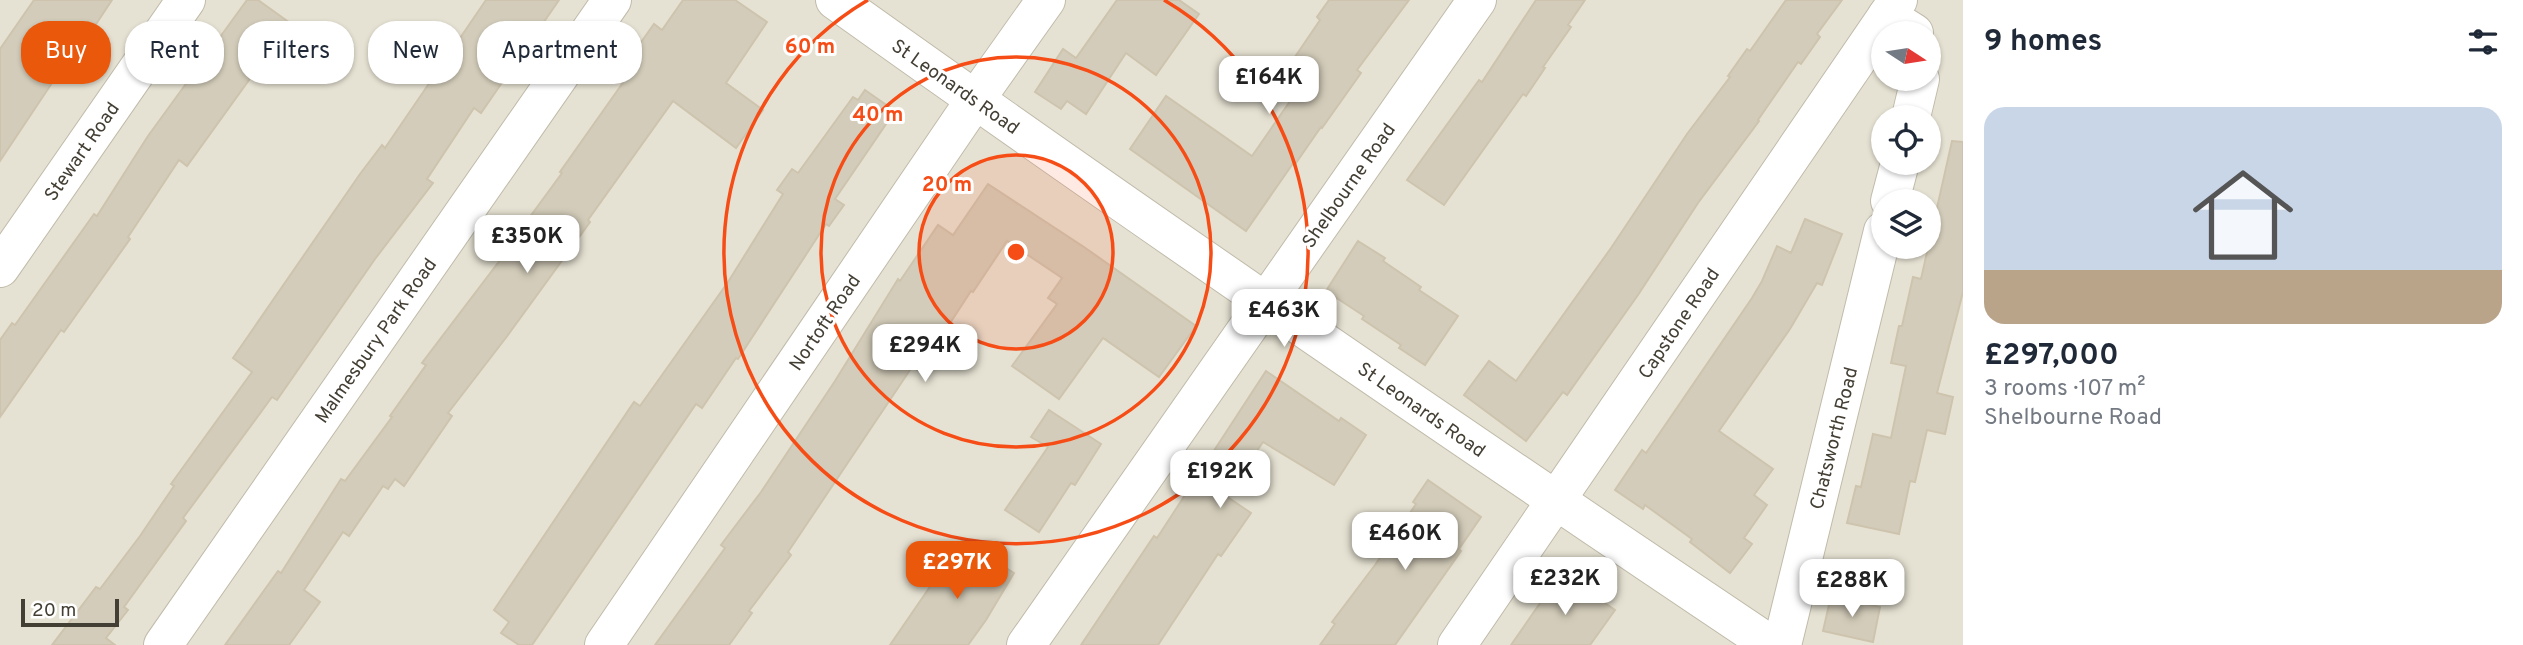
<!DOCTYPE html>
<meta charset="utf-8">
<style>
:root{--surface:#fff;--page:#f6f6f7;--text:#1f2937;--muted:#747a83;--accent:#ea580c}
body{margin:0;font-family:Overpass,sans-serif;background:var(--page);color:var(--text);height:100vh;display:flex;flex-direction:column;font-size:26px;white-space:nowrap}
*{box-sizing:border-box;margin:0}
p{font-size:23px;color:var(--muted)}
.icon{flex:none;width:38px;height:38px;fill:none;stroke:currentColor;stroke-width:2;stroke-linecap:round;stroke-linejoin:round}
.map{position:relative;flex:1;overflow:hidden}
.details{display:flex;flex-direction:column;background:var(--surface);width:560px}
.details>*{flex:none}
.guide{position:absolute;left:21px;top:21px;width:665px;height:63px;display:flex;gap:14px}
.needle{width:46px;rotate:102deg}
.buttons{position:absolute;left:1871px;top:21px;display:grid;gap:14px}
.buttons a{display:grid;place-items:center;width:70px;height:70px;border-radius:50%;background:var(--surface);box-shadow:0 2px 5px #0004;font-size:35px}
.scale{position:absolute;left:21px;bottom:18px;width:98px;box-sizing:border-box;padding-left:7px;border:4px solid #443f34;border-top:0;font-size:19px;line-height:24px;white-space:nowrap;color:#443f34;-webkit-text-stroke:5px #fff;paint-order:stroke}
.price{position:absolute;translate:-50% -60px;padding:0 16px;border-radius:14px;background:#fff;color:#222;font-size:23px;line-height:46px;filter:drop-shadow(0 2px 4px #0008)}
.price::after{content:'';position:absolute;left:50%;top:42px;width:21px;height:16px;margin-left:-10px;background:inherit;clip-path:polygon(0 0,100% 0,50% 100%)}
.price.active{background:var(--accent);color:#fff}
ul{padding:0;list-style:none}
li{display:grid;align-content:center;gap:14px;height:371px;padding:0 21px}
li span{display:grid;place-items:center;height:217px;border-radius:21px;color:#555}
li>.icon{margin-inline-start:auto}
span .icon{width:126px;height:126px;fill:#fffc;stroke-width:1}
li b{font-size:30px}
h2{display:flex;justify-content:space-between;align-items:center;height:84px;padding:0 21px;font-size:30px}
.tag{padding:0 24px;border-radius:28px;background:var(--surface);box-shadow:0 2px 5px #0004;font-size:24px;line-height:63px}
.tag.active{background:var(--accent);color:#fff}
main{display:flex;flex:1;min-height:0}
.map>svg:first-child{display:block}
.residential{fill:#e6e2d3;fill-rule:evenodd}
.building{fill:#d3ccba;stroke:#cec4ae;stroke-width:2}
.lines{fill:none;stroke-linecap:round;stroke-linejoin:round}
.minor-casing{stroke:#c0bbaa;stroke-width:40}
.minor{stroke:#fff;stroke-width:38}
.ring{fill:none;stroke:#f64d17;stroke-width:3.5}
.labels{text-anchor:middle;stroke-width:6;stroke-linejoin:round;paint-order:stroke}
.street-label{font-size:19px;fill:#443f34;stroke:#fff}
.centre{fill:#f64d17;stroke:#fff;stroke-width:3.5}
.ring-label{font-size:21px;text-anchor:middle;font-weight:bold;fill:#f64d17;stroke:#fff;stroke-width:6;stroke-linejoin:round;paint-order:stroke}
</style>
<main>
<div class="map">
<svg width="1963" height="645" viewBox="0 0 1963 645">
<rect width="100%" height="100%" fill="#f2efe5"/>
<path class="residential" d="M0 0H1963V645H0ZM1883 33H1928V79H1883ZM1883 117H1928V163H1883ZM1883 201H1928V247H1883Z"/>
<g class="building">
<polygon points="34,0 112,0 63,74 60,71 0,161 0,49"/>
<polygon points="247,0 258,0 290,23 187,166 179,160 128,237 130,239 64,332 61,330 0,417 0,340 12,323 15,325 94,214 97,216 148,136"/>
<polygon points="486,0 559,0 481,113 474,108 427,179 433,183 375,259 277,400 272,397 183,518 186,521 124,607 128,610 106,638 115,645 52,645 96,587 100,589 140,536 174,486 171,484 252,372 233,358 360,174 382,145 385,148"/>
<polygon points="683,0 735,0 767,22 726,83 763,110 736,148 673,101 588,220 590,222 508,335 448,413 452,416 404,486 395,479 388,489 383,486 349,536 343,532 304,590 320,602 289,645 225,645 278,571 281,573 341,479 345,481 392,417 390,416 426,365 422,363 529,222 527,221 562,173 560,172 634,67 627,62 654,24 662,30"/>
<polygon points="1117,0 1179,0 1199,14 1156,75 1126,53 1086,114 1067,101 1061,109 1035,92 1063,49 1076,58"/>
<polygon points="1329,0 1409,0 1357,70 1361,73 1322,128 1321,127 1296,163 1294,162 1246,231 1130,149 1166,96 1252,156 1295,94 1278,82 1320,20 1317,17"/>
<polygon points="1536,0 1585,0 1568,25 1571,27 1543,67 1545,68 1526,96 1523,94 1444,205 1407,180 1479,80 1482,82"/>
<polygon points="1786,0 1842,0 1817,34 1820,37 1801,64 1798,62 1758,120 1759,121 1698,203 1638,295 1567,395 1563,392 1526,441 1464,395 1489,361 1516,381 1611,248 1687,134 1730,77 1728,76 1747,49 1750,51"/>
<polygon points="865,90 895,111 835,199 844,205 829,226 826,224 738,359 736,358 702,408 696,404 532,645 519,645 501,633 509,622 494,610 634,402 640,406 728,282 783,194 777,190 792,169 798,173 853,97 858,100"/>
<polygon points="1952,141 1963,142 1963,292 1937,393 1953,397 1945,434 1927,430 1915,482 1910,481 1899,534 1847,523 1856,486 1861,487 1873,434 1891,438 1906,366 1891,363 1899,326 1902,326 1913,277 1921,279"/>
<polygon points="988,184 1084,247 1196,326 1159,377 1103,338 1059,399 1012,366 1057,304 1048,298 1062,278 1007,241 973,292 971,291 919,371 912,367 788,552 791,555 749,611 752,613 729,645 655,645 725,548 721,545 761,492 835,381 898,279 900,281 938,225 953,235"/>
<polygon points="1805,219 1842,234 1822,285 1817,283 1790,329 1719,431 1773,469 1754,495 1767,505 1744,538 1752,544 1730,573 1690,542 1692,539 1645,505 1643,509 1615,490 1642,450 1646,453 1752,298 1762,281 1777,246 1791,253"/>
<polygon points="1358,241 1385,258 1383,261 1421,287 1419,290 1458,316 1425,365 1399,348 1401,345 1362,319 1364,316 1326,291"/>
<polygon points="1266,371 1339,421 1341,418 1366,435 1334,485 1263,442 1226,496 1251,513 1221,556 1218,554 1158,645 1081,645 1154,536 1157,538"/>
<polygon points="1049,410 1101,444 1075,485 1071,483 1039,532 1005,510 1048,447 1031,437"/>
<polygon points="1428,480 1481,517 1459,549 1461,551 1395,645 1320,645 1335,624 1332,622 1375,565 1416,504 1413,502"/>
<polygon points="962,540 1014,573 986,620 968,645 890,645"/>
<polygon points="1561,573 1615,610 1590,645 1511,645"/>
<polygon points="1831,596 1880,607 1873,642 1823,631"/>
</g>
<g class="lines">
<defs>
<g id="minor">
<path d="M835 0C1143 220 1456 434 1771 645"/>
<polyline points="1887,16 1914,33"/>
<polyline points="1911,117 1920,79"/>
<polyline points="1890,201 1900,163"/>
<polyline points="0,268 186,0"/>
<polyline points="163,645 612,0"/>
<polyline points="604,645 975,100 1046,0"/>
<polyline points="1026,645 1477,0"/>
<polyline points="1457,645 1898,0"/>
<polyline points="1782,645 1883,231"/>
</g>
</defs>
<use href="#minor" class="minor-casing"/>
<use href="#minor" class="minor"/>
</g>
<circle cx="1016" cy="252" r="97" fill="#f64d17" fill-opacity=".12"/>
<g class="ring">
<circle cx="1016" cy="252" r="97"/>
<circle cx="1016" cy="252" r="195"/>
<path d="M1164 0A292 292 0 1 1 868 0"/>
</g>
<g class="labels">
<g class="street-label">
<text transform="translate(956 86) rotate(35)" y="7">St Leonards Road</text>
<text transform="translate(81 151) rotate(-55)" y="7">Stewart Road</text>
<text transform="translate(1348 185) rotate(-55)" y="7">Shelbourne Road</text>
<text transform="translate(824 322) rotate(-56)" y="7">Nortoft Road</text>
<text transform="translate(1678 323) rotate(-56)" y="7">Capstone Road</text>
<text transform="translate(375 340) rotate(-55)" y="7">Malmesbury Park Road</text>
<text transform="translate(1422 409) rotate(35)" y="7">St Leonards Road</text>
<text transform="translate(1833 438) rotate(-76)" y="7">Chatsworth Road</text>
</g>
</g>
<circle cx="1016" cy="252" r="10" class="centre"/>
<g class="ring-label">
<text x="810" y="53">60 m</text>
<text x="878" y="121">40 m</text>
<text x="947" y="191">20 m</text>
</g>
</svg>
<div class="buttons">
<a><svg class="needle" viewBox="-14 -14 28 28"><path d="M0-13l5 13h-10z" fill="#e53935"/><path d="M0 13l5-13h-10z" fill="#747a83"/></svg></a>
<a><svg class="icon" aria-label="locate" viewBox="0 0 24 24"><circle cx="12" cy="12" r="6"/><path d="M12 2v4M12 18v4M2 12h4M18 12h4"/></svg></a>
<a><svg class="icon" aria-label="layers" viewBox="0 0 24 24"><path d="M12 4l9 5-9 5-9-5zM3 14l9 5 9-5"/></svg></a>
</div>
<div class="scale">20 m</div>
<b class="price" style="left:1269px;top:116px">£164K</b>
<b class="price" style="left:527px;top:275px">£350K</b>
<b class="price" style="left:1284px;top:349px">£463K</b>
<b class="price" style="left:925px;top:384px">£294K</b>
<b class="price" style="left:1220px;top:510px">£192K</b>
<b class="price" style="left:1405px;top:572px">£460K</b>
<b class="price active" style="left:957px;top:601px">£297K</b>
<b class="price" style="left:1565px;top:617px">£232K</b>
<b class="price" style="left:1852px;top:619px">£288K</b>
<div class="guide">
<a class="tag active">Buy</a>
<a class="tag">Rent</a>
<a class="tag">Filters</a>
<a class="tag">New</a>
<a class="tag">Apartment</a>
</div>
</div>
<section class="details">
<h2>9 homes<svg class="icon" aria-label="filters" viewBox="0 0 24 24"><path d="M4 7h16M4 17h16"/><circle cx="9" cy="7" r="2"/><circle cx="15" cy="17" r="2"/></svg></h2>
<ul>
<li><span style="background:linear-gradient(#c9d6e8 75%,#b9a48a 0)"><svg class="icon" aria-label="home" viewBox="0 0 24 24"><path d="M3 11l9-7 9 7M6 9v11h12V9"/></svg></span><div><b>£297,000</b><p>3 rooms · 107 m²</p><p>Shelbourne Road</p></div></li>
</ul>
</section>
</main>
